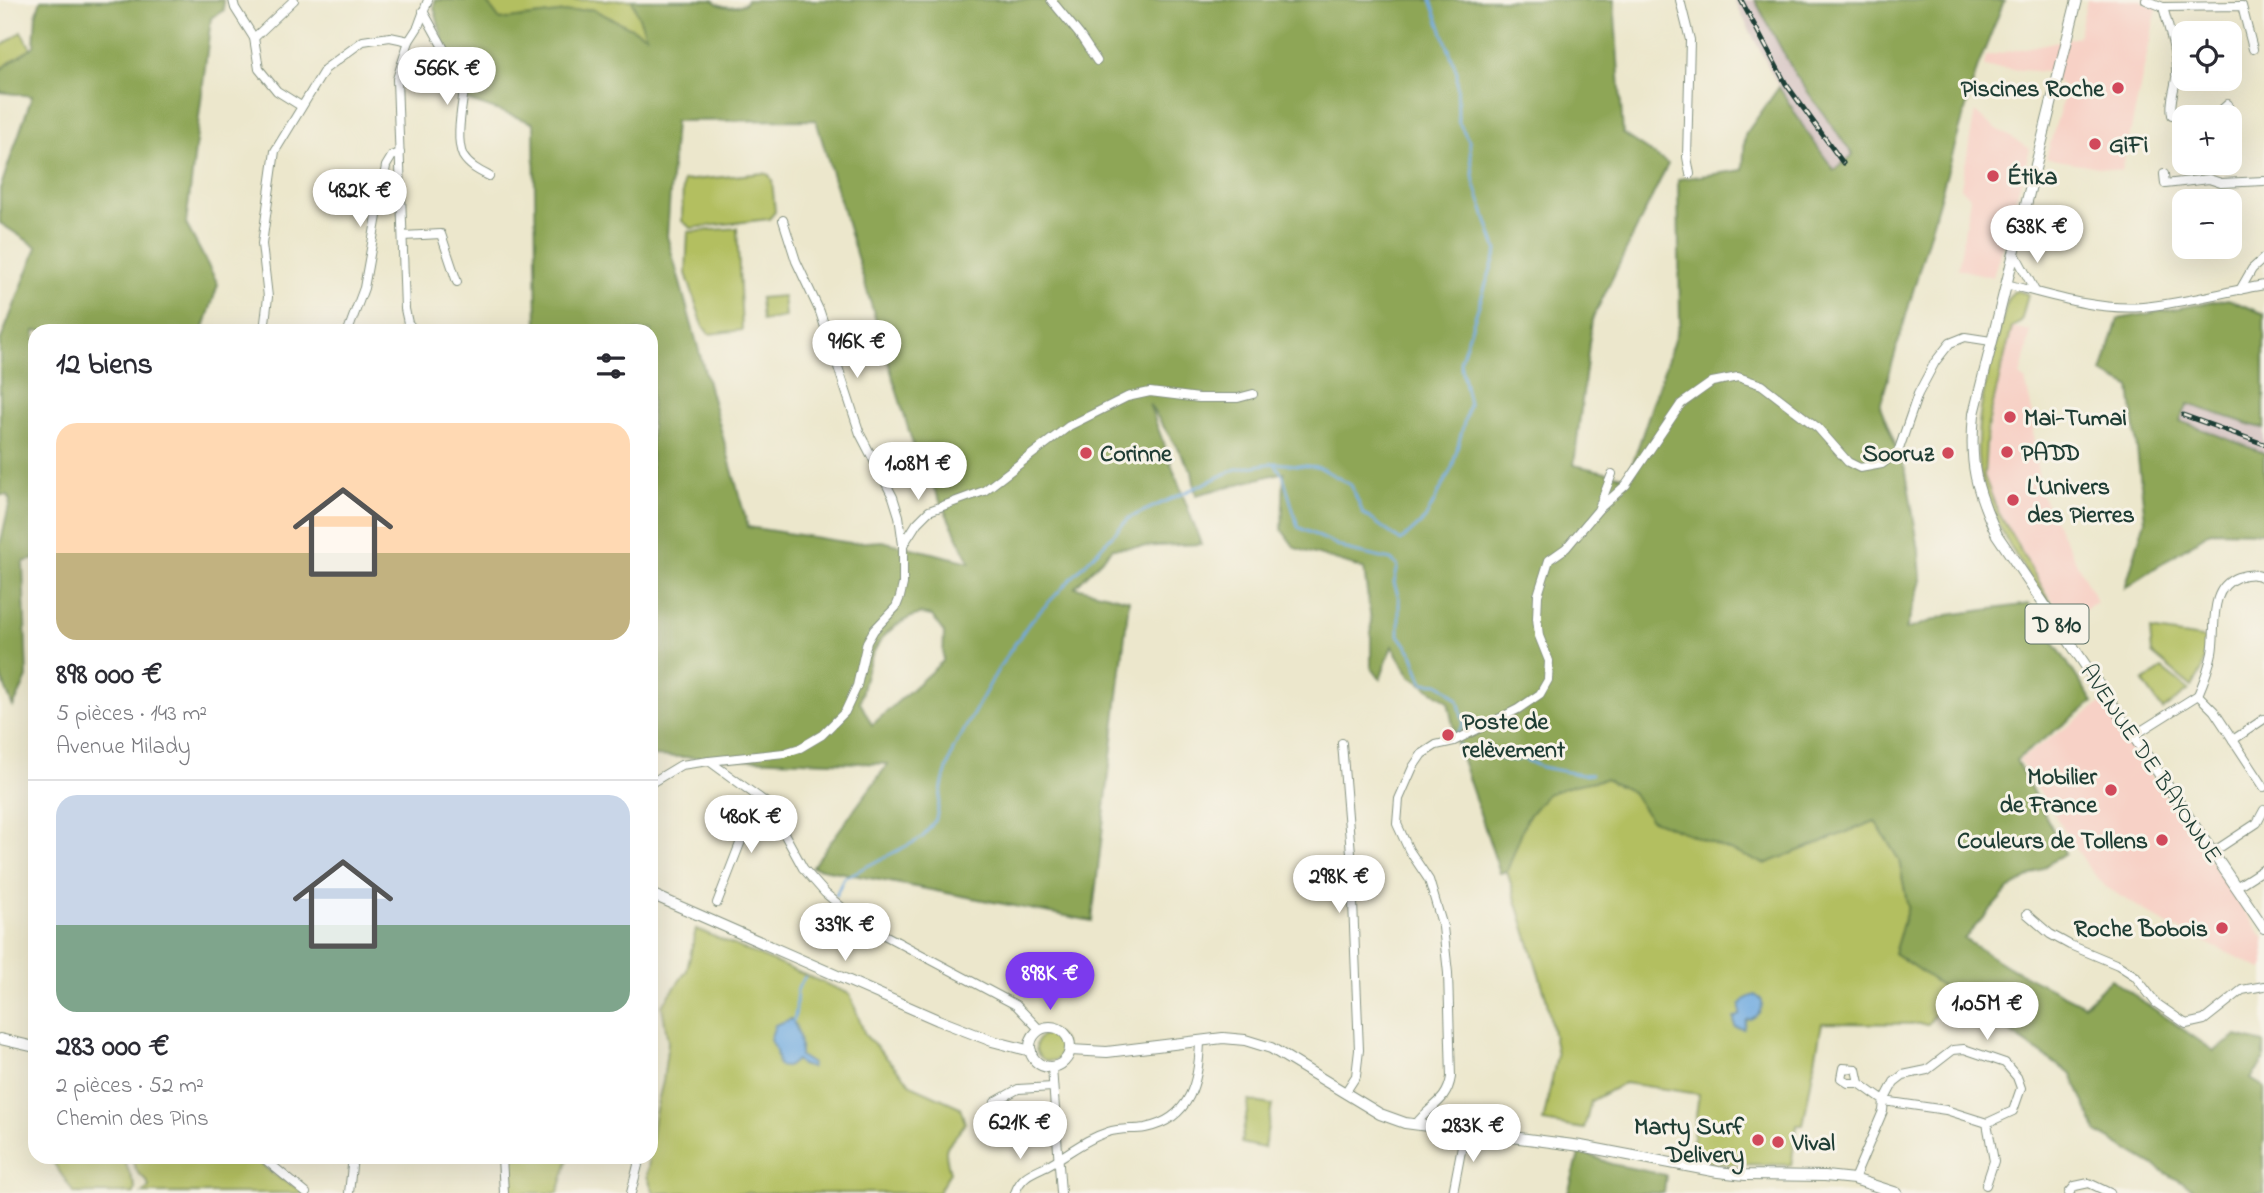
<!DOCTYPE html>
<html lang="fr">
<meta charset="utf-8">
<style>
:root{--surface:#fff;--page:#f7f7f7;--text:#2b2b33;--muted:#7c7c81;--line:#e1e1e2;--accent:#7c3aed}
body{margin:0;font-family:"Indie Flower",sans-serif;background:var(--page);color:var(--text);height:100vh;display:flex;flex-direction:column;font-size:26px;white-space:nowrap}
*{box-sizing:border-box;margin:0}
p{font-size:23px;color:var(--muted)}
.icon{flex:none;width:38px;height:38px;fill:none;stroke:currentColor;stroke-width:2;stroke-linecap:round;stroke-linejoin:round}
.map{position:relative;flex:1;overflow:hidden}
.panel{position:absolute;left:28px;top:324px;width:630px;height:840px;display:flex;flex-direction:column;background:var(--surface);border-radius:21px;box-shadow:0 7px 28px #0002}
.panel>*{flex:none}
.controls{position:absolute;left:2172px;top:21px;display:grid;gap:14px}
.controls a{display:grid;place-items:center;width:70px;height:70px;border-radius:14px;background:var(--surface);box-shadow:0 7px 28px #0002;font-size:35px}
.price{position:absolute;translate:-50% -60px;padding:0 16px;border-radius:24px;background:#fff;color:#222;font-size:23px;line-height:46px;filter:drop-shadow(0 2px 4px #0008)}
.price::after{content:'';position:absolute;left:50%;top:42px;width:21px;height:16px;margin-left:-10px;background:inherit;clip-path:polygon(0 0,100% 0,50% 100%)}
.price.current{background:var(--accent);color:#fff}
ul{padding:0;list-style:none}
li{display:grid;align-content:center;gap:14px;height:371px;padding:0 28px}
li+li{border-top:2px solid var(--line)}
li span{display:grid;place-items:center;height:217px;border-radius:21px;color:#555}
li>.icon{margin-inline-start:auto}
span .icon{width:126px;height:126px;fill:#fffc;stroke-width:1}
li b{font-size:30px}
h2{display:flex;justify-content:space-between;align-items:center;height:84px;padding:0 28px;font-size:30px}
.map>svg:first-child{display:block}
.built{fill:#f7d1c6}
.industrial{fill:#d2bfbf}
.green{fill:#b3bf61;stroke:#697e4a;stroke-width:2}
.forest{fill:#8ea657;stroke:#567246;stroke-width:2;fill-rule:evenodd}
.water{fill:#6faae0;stroke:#47748a;stroke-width:2}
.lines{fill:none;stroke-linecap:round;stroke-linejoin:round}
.stream{stroke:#6faae0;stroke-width:2.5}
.minor-casing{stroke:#869280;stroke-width:10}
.major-casing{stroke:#869280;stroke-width:12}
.minor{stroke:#fff;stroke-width:8}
.major{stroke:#fff;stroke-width:10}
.rail-casing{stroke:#1f3d34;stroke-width:5}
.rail{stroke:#f7f3e8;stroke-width:2.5;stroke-dasharray:8;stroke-linecap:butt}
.poi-dot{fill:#d1495b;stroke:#f7f3e8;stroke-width:2.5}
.labels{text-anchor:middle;stroke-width:6;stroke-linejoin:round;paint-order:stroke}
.shield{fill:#f7f3e8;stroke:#60746a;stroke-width:2}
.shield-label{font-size:23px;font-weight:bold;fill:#1f3d34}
.poi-label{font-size:24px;font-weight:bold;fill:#1f3d34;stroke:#f7f3e8;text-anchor:start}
.street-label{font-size:24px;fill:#1f3d34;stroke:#f7f3e8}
</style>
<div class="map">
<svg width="2264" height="1193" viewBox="0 0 2264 1193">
<rect width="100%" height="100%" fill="#f7f3e8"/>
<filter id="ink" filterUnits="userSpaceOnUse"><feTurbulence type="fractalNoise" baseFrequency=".0143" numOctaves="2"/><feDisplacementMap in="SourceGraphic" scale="14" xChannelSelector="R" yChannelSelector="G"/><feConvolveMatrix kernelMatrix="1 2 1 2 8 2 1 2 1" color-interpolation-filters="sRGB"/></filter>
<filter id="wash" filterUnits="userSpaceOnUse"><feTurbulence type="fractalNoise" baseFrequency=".00686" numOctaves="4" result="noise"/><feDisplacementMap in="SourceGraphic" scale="28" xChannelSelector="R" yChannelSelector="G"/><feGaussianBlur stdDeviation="1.57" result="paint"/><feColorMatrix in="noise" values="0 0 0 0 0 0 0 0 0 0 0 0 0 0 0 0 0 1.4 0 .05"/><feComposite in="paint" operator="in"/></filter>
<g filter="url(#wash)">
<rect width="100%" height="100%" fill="#ece7cc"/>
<g class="built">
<polygon points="2087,0 2140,0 2157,8 2122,171 2046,158 2066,89 2047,72 1984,67 1986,56 2078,37"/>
<polygon points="1975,112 1986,122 2030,149 1993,277 1958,269 1970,198 1961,187"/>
<polygon points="2012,327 2031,331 2020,377 2025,380 2031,406 2035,456 2042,496 2097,602 2066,620 2030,567 2006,525 1992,497 1985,475 1989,426"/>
<polygon points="2101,703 2264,939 2264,967 2262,969 2166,924 2106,887 2088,867 2019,760"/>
</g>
<g class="industrial">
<polygon points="1734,0 1755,0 1795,74 1853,155 1835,170 1806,131 1779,87"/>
<polygon points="2188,403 2264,429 2264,453 2180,422"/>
</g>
<g class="green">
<polygon points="485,0 632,0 647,36 592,9 500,20"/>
<polygon points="21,32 31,48 0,69 0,47"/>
<polygon points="764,173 769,175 772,180 775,212 769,219 691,228 682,221 683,181"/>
<polygon points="737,228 742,330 709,334 703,326 686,273 688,232"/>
<path d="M2018 291 2028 294 2021 322 2012 327 1987 428 1984 476 1997 510 2057 613C2024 573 1981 509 1978 457 1975 404 1996 349 2008 298L2013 292Z"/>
<polygon points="783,296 785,317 762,321 760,298"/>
<polygon points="2150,630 2208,639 2202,670 2192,687 2152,654"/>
<polygon points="2162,669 2189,690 2163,710 2143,682"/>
<polygon points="1605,779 1632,792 1650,819 1765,864 1875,821 1899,860 1908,907 1894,953 1943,986 1939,1009 1928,1024 1822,1023 1803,1125 1797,1125 1791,1165 1727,1164 1690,1158 1699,1094 1624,1083 1591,1101 1584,1129 1543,1122 1557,1055 1546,997 1507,871 1527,818 1547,793 1574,785"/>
<path d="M696 929 850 994 865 1035 913 1086 960 1107 965 1123C950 1149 940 1138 950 1172L938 1193H654L647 1176 654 1118 663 1081 668 1042 662 1006 687 970Z"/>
<circle cx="1050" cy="1047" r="14"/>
<polygon points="1249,1101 1272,1105 1264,1148 1241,1143"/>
<polygon points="62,1157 123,1157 135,1187 134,1193 74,1193 53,1162"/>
<polygon points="130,1157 253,1157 274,1175 306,1193 142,1193 149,1187 147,1181 138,1173"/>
<polygon points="508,1157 569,1157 558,1193 509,1193"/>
</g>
<g class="forest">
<polygon points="41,0 223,0 224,10 211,18 186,224 218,284 203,331 35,331 35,559 23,562 27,678 13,707 0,674 0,545 10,501 7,495 0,495 0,342 37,247 0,223 0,189 32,96 0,92 0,70 34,46 36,15"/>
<path d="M435 0H485L500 20 592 9 646 35 632 0H713C722 9 733 8 744 4L747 0H1614L1623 134 1668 164 1592 320 1574 465 1628 477 1680 322 1678 179 1743 170 1745 135 1779 87 1806 131 1834 170 1853 155 1795 74 1755 0 2004 1 1977 69 1880 406 1906 472 1919 550 1921 581 1906 630 1948 615 2029 604 2093 702 2016 760 2065 853 2007 891 1964 939 2008 967 2084 1005 2111 979 2214 1051 2237 1036 2264 1043V1060L2251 1079 2264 1087V1141C2261 1150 2264 1181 2264 1193H2200L2097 1132 2072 1075 1894 953 1908 907 1899 860 1875 821 1765 864 1650 819 1632 792 1605 779 1574 785 1547 794 1527 818 1507 871 1500 873 1457 745 1448 701 1410 676 1392 646 1380 679 1371 667V621L1364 569 1295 548 1282 530 1284 472 1196 495 1192 471 1149 404 1201 544 1113 548 1075 587 1129 600 1092 921 812 867 888 764 651 756V331H537L534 123 458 97 434 7ZM816 120 914 448 970 562 882 541 851 543 748 527 667 236 675 121ZM920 614 932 616 944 633 943 661 872 725 860 702C867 660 876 628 920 614Z"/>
<polygon points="2228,299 2264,314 2264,429 2188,404 2180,421 2264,453 2264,532 2211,531 2125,588 2145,520 2130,387 2102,373 2118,319"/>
<polygon points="1580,1151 1611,1164 1666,1175 1664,1193 1568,1193"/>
</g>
<g class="water">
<path d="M1755 995 1762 1000C1763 1010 1757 1018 1747 1020L1744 1029 1735 1027 1734 1018 1740 1015V1005L1747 998Z"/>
<path d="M791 1019C799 1028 801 1044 800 1056L812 1064 811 1068 801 1065 796 1060C790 1065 787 1070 778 1065L776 1051 770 1040 775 1025Z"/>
</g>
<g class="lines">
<g class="stream">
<polyline points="1274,463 1283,475 1298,527 1350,551 1391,560 1398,566 1394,583 1399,598 1399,635 1412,653 1423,683 1439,684 1449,691 1458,700 1464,724 1456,735"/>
<polyline points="1459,745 1461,750 1493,755 1502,759 1516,760 1522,758 1541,767 1583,775 1592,774"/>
<polyline points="836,895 844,878 922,838 936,819 943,782 953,750 1000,666 1029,623 1129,518 1236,469 1274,463 1319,467 1351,485 1363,513 1401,541 1425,519 1452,468 1469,404 1460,362 1497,251 1474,182 1469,141 1458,121 1457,72 1431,0"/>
<polyline points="814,946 829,908"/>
<path d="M793 1021C801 1005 790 994 805 977"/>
</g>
</g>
</g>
<g filter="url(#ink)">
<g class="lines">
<defs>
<g id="minor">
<polyline points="233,0 235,8 254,38 259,69 277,91 301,106"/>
<polyline points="1051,0 1079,34 1097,61"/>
<polyline points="1680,0 1690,40 1687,157 1690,174"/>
<polyline points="2146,0 2163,7 2242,6 2253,49"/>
<path d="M2163 7C2169 29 2177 54 2176 77 2175 91 2169 101 2172 115L2218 113 2228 104"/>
<path d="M423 11 461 80 465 79C464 100 454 137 463 156 469 166 479 171 489 176"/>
<polyline points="254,38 294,0"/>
<polyline points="2164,174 2165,184 2209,179 2221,183 2264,181"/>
<polyline points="783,220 796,261 820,312 860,434 893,497 899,516 903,545"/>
<polyline points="403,236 441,234 457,282"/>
<polyline points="2014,252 2035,291"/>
<path d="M2006 284C2049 295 2097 311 2143 307 2183 303 2224 292 2264 285"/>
<polyline points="2240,290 2252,269 2264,258"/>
<polyline points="264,331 268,297 262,244 275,151 325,69 363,41 390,37 409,41"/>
<polyline points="348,331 364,288 386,166 392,156 400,153"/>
<polyline points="415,331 408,323 405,309 397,79 409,41 418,27 428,0"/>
<polyline points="1600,508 1626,485 1681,404 1712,382 1738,377 1762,385 1818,428 1848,462 1860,468 1882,464 1898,452 1918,394 1935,362 1950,343 1965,337 1991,341"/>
<path d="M2198 695C2204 681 2209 668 2212 653 2217 627 2207 589 2238 577 2247 574 2256 573 2264 578"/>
<polyline points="2133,736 2198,695 2214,711 2264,787"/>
<polyline points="2233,740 2264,719"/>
<polyline points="1342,743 1351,853 1359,1050 1356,1076 1345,1093"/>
<polyline points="709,761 784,753 800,748 822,735 845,712 857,686 867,642 874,630 896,607 900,597 903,584 903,545 917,523 929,511 984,491 1069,426 1127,397 1150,392 1199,398 1238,398 1253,394"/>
<polyline points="651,783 681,765 709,761 768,804 803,868 825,893 858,921 1016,1005 1040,1030"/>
<polyline points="2213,852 2257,823 2264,810"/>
<polyline points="2236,887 2264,869"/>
<polyline points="717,903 758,797"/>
<polyline points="2027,914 2050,934 2070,945 2118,965 2135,976 2156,1003 2186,1024 2204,1020 2242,990 2264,986"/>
<polyline points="1052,1067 1061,1193"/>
<polyline points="995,1102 1018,1089 1053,1087"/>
<path d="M1416 1124C1430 1105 1447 1103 1451 1077L1448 973 1443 927 1429 880 1409 850 1397 824 1399 799 1413 767 1422 754 1436 745 1454 741 1518 709 1540 694 1548 680 1549 661 1539 636 1537 618 1538 595 1549 560 1566 548 1598 510 1612 474"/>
<polyline points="262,1157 306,1193"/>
<polyline points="502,1157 504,1193"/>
<polyline points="1854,1179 1883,1111 1884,1101 1859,1083 1856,1069 1843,1068 1841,1078 1848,1083 1859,1083"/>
<polyline points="1986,1185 1994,1161 1987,1123 1946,1110 1884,1101 1894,1082 1903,1075 1927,1070 1953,1050 1964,1049 2005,1063 2017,1077 2021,1088 2013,1111 1987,1123"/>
<polyline points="349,1193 353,1157"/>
<polyline points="631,1193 640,1157"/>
<path d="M1015 1193C1021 1176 1031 1173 1046 1166 1067 1155 1085 1139 1108 1132 1120 1128 1133 1130 1145 1128 1191 1119 1199 1081 1200 1041"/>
<polyline points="1453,1193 1465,1130"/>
<polyline points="2069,1193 2075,1186 2089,1183 2110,1193"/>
</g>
<g id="major">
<path d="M2077 0 1974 414C1969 465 1976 489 1997 535L2264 928"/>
<polyline points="651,894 938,1020 992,1041 1031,1051"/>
<circle cx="1050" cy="1047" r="20"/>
<polyline points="0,1039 35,1047"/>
<polyline points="1070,1050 1107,1052 1223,1038 1245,1040 1271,1048 1380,1114 1405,1123 1581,1146 1718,1172 1745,1175 1825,1176 1854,1179 1897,1193"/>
</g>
</defs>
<use href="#minor" class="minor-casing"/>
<use href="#major" class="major-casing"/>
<use href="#minor" class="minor"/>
<use href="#major" class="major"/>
<defs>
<g id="rail">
<polyline points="1741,0 1786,84 1843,163"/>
<polyline points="2183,415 2264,444"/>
</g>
</defs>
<use href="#rail" class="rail-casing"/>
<use href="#rail" class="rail"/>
</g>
</g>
<g class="poi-dot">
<circle cx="2118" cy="88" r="7"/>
<circle cx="2095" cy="144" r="7"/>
<circle cx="1993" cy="176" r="7"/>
<circle cx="2010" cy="417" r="7"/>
<circle cx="2007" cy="452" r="7"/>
<circle cx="1086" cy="453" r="7"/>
<circle cx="1948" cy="453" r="7"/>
<circle cx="2013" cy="500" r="7"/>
<circle cx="1448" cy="735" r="7"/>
<circle cx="2111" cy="790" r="7"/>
<circle cx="2162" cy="840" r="7"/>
<circle cx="2222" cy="928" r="7"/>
<circle cx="1758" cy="1140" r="7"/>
<circle cx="1778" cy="1142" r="7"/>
</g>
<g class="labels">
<rect class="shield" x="2025.5" y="604.5" width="63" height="39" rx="5"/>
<g class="shield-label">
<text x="2057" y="632">D 810</text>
</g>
<g class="poi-label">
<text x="2104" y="96" text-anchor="end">Piscines Roche</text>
<text x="2109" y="152">GiFi</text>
<text x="2007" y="184">Étika</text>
<text x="2024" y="425">Mai-Tumai</text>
<text x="2021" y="460">PADD</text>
<text x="1100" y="461">Corinne</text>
<text x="1934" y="461" text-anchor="end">Sooruz</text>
<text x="2027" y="494">L'Univers<tspan x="2027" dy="28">des Pierres</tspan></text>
<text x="1462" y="729">Poste de<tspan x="1462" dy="28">relèvement</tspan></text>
<text x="2097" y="784" text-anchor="end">Mobilier<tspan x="2097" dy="28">de France</tspan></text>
<text x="2148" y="848" text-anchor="end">Couleurs de Tollens</text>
<text x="2208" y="936" text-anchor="end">Roche Bobois</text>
<text x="1744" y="1134" text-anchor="end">Marty Surf<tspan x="1744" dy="28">Delivery</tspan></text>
<text x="1792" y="1150">Vival</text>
</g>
<g class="street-label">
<text transform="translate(2152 763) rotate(56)" y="8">AVENUE DE BAYONNE</text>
</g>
</g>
</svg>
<div class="controls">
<a><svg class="icon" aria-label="locate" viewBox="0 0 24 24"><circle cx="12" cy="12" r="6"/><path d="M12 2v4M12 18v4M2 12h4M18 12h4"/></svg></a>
<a>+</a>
<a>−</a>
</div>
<b class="price" style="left:447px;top:107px">566K €</b>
<b class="price" style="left:360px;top:229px">482K €</b>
<b class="price" style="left:2037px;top:265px">638K €</b>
<b class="price" style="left:857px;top:380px">916K €</b>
<b class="price" style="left:918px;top:502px">1.08M €</b>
<b class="price" style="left:751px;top:855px">480K €</b>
<b class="price" style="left:1339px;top:915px">298K €</b>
<b class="price" style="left:845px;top:963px">339K €</b>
<b class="price current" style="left:1050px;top:1012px">898K €</b>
<b class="price" style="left:1987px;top:1042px">1.05M €</b>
<b class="price" style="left:1020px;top:1161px">621K €</b>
<b class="price" style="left:1473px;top:1164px">283K €</b>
<section class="panel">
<h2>12 biens<svg class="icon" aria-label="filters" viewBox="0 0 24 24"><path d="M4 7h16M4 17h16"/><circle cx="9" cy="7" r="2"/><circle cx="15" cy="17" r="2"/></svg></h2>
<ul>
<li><span style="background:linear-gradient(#ffd9b3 60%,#c2b280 0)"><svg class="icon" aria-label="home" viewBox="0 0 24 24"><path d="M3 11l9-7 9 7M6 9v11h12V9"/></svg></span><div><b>898 000 €</b><p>5 pièces · 143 m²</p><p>Avenue Milady</p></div></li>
<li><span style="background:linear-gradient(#c9d6e8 60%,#7fa58c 0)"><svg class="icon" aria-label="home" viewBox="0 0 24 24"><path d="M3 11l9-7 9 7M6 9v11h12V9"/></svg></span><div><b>283 000 €</b><p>2 pièces · 52 m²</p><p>Chemin des Pins</p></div></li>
</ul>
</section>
</div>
